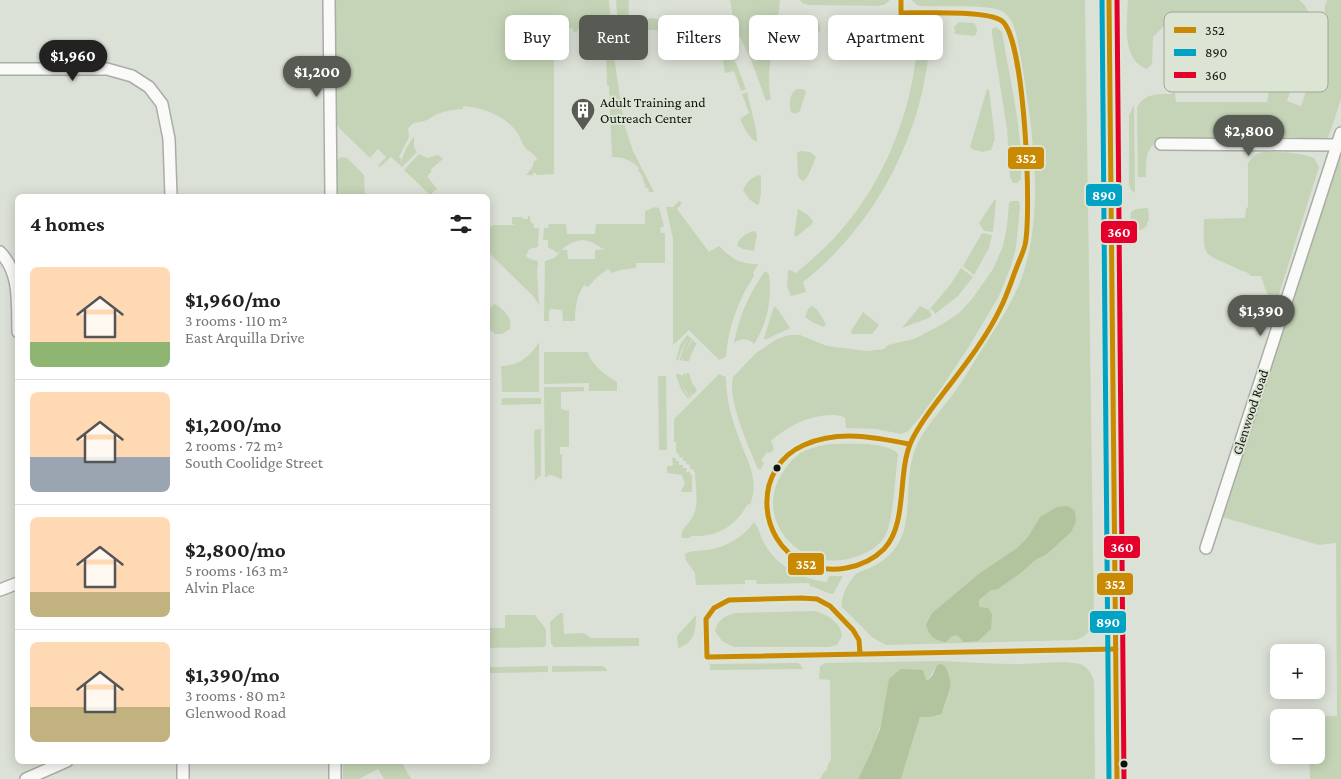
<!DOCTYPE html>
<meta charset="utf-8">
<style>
:root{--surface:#fff;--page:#f6f6f6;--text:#222;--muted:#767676;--line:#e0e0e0;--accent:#575b54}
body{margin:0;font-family:"Crimson Pro",serif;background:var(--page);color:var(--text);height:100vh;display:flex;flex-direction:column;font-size:19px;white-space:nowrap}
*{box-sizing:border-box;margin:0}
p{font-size:16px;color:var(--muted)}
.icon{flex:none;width:28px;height:28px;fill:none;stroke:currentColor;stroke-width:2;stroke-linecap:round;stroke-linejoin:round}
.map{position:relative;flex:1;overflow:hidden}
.details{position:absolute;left:15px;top:194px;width:475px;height:570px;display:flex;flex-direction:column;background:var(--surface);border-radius:8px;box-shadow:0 2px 12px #0003}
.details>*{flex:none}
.top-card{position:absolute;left:505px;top:15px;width:475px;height:45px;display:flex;gap:10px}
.buttons{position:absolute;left:1270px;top:644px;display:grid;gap:10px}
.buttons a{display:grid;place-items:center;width:55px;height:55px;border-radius:8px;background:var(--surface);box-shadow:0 2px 12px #0003;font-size:25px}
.price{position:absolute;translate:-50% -42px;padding:0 11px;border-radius:18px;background:var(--accent);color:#fff;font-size:16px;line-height:32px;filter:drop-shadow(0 1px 2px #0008)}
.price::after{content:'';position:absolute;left:50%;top:30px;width:15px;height:11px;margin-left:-8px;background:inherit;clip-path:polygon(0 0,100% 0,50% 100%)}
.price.current{background:#222;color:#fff}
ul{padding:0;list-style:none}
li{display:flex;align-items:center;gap:15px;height:125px;padding:0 15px}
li+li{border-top:1px solid var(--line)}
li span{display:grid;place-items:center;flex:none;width:140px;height:100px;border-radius:8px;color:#555}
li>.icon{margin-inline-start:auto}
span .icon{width:60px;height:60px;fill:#fffc;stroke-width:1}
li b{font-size:21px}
h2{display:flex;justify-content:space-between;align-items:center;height:60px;padding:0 15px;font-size:21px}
.pill{padding:0 18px;border-radius:8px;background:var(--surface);box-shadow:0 2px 12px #0003;font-size:18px;line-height:45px}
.pill.current{background:var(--accent);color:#fff}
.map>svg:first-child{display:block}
.green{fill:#c5d4b6}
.forest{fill:#b2c49d}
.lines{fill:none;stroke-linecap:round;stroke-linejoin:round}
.street-casing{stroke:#a9ada6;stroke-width:14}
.primary-casing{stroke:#a9ada6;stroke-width:20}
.street{stroke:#fafaf9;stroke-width:11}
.primary{stroke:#fafaf9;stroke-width:18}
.bus-1-casing{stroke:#dce5d3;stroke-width:9}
.bus-2-casing{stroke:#dce5d3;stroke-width:9}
.bus-3-casing{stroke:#dce5d3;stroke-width:9}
.bus-1{stroke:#c98903;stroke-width:5}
.bus-2{stroke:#01a2c4;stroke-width:5}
.bus-3{stroke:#e4002b;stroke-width:5}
.bus-dot{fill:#10130d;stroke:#dce5d3;stroke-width:2}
.labels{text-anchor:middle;stroke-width:4;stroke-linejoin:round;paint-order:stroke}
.poi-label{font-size:14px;fill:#10130d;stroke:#dce5d3;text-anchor:start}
.street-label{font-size:14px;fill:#10130d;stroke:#dce5d3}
.key{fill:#dce5d3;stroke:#9fa698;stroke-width:1}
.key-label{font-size:14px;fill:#10130d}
.line-badge{stroke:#dce5d3;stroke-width:2}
.badge-label{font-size:14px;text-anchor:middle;font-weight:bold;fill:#fff}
</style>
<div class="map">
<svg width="1341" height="779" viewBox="0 0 1341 779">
<rect width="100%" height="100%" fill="#dce1d7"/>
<g class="green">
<path d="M335 0H609L612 37H604C602 26 592 22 582 25L575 33 572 28 550 29V41H554V174L536 175V173H533V175H526L532 168 534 161 537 160C535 153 531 153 526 149 522 144 520 136 516 131 503 115 484 108 463 106V109C453 109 444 111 435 115 431 117 428 120 424 121 417 124 413 120 408 129L409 137 399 157 401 158 400 163 407 147 414 136V147L417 152 402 167 391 157 380 167 378 166 386 157 378 149 370 158 340 129 336 122Z"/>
<polygon points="616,0 629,0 628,28 618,30"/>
<path d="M730 0H780C778 33 764 66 771 99L766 101 751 60 734 25Z"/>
<polygon points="800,0 890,0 884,5 877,6 809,5 802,3"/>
<path d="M912 0H1085V2L1094 616C1093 629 1088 636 1076 640L886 645 873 638 842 607C840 597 849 581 856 574 860 571 866 570 870 568 887 560 899 548 904 530 911 503 905 473 916 447 923 430 939 413 950 398 964 380 975 360 987 341 1001 320 1015 298 1023 274 1047 200 1030 113 1017 38 1015 28 1012 17 1002 11 988 4 940 7 922 6L917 5Z"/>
<path d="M1128 0H1299C1320 14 1304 47 1298 65L1293 67 1289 64C1286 44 1289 32 1265 25L1163 27 1153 37 1152 64 1147 69C1121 60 1127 21 1128 0Z"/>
<path d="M1327 0H1341V99L1332 127 1328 137 1325 141 1320 143 1295 137 1162 139C1145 146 1146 161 1146 177H1138L1137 108C1143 93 1159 94 1172 94L1173 91 1175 93 1176 102H1267L1269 90 1291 89 1287 101 1301 106 1323 40 1325 5Z"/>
<polygon points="650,18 665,20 667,24 665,30 646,30 645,21"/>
<polygon points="685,19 701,20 704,24 703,30 683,31 682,24"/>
<path d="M804 20 818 21 820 27V32H799C796 27 799 21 804 20Z"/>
<polygon points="876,21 891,22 893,27 893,33 872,33 872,24"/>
<path d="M914 21H932L940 24 939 34 930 36C929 48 928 61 926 73 912 154 868 231 803 282L806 292 791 296 787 286 788 271 790 270 796 273C815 257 833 241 848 222 890 170 914 102 918 36L910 34 909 29 911 22Z"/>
<path d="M959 22 974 23C977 27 979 32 974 36L955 34 954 27Z"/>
<path d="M996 27 1002 32C1010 81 1023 130 1021 179L1017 183H1013L1010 177 1007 129 992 34V29Z"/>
<path d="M604 43H612L624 123 633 151 654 192H649L648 188H646L642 176 638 170 639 168C631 160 623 157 612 157L609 86 607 85 606 51 603 50 602 47Z"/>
<path d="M723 44C732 48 742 79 746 89L741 91 734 71 725 73 722 54Z"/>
<path d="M797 89H803L806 92 800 111 795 114 791 112C789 104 789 93 797 89Z"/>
<polygon points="987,89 989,90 995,139 991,150 982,152 972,149 970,147"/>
<path d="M747 92 756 129 757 142C748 138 744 127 740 119L749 113 742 94Z"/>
<polygon points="1134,104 1135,193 1131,190 1129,185 1129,116"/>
<polygon points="1341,149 1341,779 1310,779 1309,755 1316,755 1316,718 1309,717 1337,716 1336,543 1319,545 1222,517"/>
<polygon points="800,151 810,152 816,157 809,174 804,181 800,179 798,176 797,153"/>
<path d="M1263 152C1281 152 1297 152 1314 158L1319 167 1277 301 1271 300 1266 291 1261 276H1251C1247 271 1244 272 1238 269 1202 252 1203 259 1204 219L1245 218 1246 208 1248 207V163L1256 154Z"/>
<polygon points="419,154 427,158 438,155 443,159 430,170 432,171 427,176 437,189 430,195 404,170"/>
<polygon points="341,157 347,158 364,175 365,196 337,196 336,161"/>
<path d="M761 175V193L759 204 757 205 749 199 743 190C747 182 752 176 761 175Z"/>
<polygon points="994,200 996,200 993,232 984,231 979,223"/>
<path d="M679 201 682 203 677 209 709 252 719 246C733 260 740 264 758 264L753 273 754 276C738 300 728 328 726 357L719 360 689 330 673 345V239L666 207H673Z"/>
<path d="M1011 201H1019L1020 207 1016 248 1011 266 999 296 968 348 928 408 908 431 901 434 876 429 846 428 845 418C841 415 836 415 830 415 807 416 788 426 771 441L774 449 770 453 767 452 761 461 764 463 761 469H758C749 448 727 399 733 377L756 353 777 339 789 335H800L827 346 867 351 884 349 888 345 914 339 941 325 959 313 972 299 993 269 1003 246 1007 226 1009 203Z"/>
<path d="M655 207 659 208 664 226 660 228 661 233H665V263H636V268L620 270 612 273 608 269 597 277 588 287 584 285C577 295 575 308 575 321H563L562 310 551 309 549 311V321H544L545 261 554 258 562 250H567L568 259H595V250L605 249C599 248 597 244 591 242 577 236 566 246 558 253L548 247V240H543L544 228H548L549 224H566L567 234H595L596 224H645V211Z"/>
<polygon points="1148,208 1149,219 1146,227 1141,230 1132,228 1130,224 1131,212 1136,209"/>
<polygon points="798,209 808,215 813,221 812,224 796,237 794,235"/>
<polygon points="528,216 530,216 530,221 534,225 534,228 539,228 538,247 529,249 526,256 530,259 538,261 537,273 539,305 534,297 488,252 488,230 493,225 515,225 512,224 512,217 522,217 523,219 528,219"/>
<path d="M755 231 757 234 754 251 743 249 737 246C738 238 747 232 755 231Z"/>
<polygon points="982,233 992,235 989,248 974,275 963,266"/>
<polygon points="961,268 973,277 958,296 935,314 932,309 929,310 932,315 929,318 902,328 920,306 929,310 950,285"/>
<path d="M765 271 769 274C772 298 768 323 754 344 748 338 741 338 734 343 739 316 749 294 765 271Z"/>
<path d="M494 304C503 308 513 318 510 329L502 334H495L488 328V311Z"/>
<polygon points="774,306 777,308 790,328 765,340 764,338"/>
<path d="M812 306C819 309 822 318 826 324L824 327 812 322 805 317 808 309Z"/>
<polygon points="863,312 878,324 878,327 872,334 852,334 851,331"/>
<polygon points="687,335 692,339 684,354 693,339 694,341 693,343 695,342 697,343 692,353 689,361 683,361 683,356 682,360 679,361 687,338 682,349 678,360 676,360 680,345"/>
<path d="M539 342V392H502L501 366C518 366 531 356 539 342Z"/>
<path d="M544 352H588C590 364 607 376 617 382V391H589V383L544 384Z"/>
<polygon points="683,373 686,375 686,373 689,373 692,383 697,390 695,393 693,390 695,393 693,395 689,391 692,395 690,398 681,382 689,398 688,399 681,389 676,376 676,374 679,374 683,376"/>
<path d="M719 374 726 377C726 395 730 413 736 430 744 456 761 477 750 505L748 504C734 527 718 537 691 536L690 538H682C679 529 691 523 694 514 699 502 695 485 695 472H694L693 469H690V465L686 464V461H683V458L679 457V454L676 452V442H674V419Z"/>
<polygon points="658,376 666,376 667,450 659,450"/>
<path d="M544 387H584V391L561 392V409L569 411V447H560V454H562V479C555 478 552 471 545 478Z"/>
<polygon points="502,398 541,398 541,404 501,405"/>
<polygon points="541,429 541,475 535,481 534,432 535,430"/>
<path d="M830 444C846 444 888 441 898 454 895 475 894 519 885 536 879 547 867 553 855 557 802 575 751 520 783 472 787 466 792 459 798 455 807 448 820 446 830 444Z"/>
<polygon points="672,458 676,458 676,461 679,461 679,465 683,465 683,468 687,468 686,472 690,472 690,475 692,475 692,492 682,492 681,491 685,484 682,475 667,473 667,466 673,466"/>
<path d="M754 522C759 527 760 536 764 543 777 566 801 579 827 582L829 576H843L833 594C827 594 817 587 810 586L809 583 757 584 756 580H745V584L696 585 695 573 685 559 686 558 685 554C692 550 699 551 708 550 727 547 743 537 754 522Z"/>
<path d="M814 611C826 613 841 623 842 636L837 645 829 647H734L722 641 715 631C717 620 726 615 736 613Z"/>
<polygon points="560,613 563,613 564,634 584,633 591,638 639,638 639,646 554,647 551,643 550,622"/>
<polygon points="505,615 535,615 546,629 546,645 544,647 488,648 488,628 505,628"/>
<path d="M696 615C696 630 694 644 678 648L677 636Z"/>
<path d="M941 661C967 662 993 664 1018 664 1034 664 1066 660 1080 664 1088 667 1092 674 1094 682L1095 779H901L920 717H931L942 714 950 690 937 665 928 680 884 707C880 734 870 754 858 779H820L824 772 827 770V767L831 759 830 680 819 679 820 666 825 663Z"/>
<polygon points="797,663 800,664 803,669 710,670 710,664"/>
<polygon points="548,666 548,672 488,673 488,667"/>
<polygon points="552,666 602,666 606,668 607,671 552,672"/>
<polygon points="343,761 402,761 402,763 411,779 384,779 378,769 359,779 343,779"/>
</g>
<g class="forest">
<path d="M1068 506 1075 511 1076 522 1071 532 1047 554 1035 560 1022 572 998 589 991 590 979 600V607L988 608 992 614 991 629 978 641 964 642 957 635 952 636 946 642C934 641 929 635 926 625L932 613 980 573 1017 548 1028 537 1040 517 1057 507Z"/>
<path d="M941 664 945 666C956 687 947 693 942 714L931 717H920L901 779H858L870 754 880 729 889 679 901 669 923 670 926 680H928L932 676 937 665Z"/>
</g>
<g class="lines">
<defs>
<g id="street">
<polyline points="329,0 331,196"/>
<polyline points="0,69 107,69 132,76 149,87 162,104 169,139 171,196"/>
<polyline points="1161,144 1338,145"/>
<path d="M0 252C21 274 17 303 18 332"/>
<polyline points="1206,548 1341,133"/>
<polyline points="0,590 18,583"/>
<polyline points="183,761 183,779"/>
<polyline points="335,761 335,779"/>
<polyline points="26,779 67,761"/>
</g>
<polyline id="primary" points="1109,0 1117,779"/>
</defs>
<use href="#street" class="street-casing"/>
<use href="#primary" class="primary-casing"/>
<use href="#street" class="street"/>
<use href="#primary" class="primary"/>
<defs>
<g id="bus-1">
<path d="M901 0V13C921 13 988 10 1002 21 1025 39 1032 214 1025 245 1023 253 1019 261 1016 269 1011 282 1007 295 1001 307 987 337 965 365 945 391 933 407 919 424 911 442 897 473 908 524 884 549 864 569 830 575 804 563 756 540 753 467 804 445 838 430 874 437 909 444"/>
<polyline points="1109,0 1117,779"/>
<polyline points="860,654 859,640 853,630 830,606 817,599 802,598 729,600 714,608 706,619 707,657 1116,649"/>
</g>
<polyline id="bus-2" points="1102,0 1109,779"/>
<polyline id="bus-3" points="1117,0 1124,779"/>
</defs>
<use href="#bus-1" class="bus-1-casing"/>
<use href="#bus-2" class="bus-2-casing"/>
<use href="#bus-3" class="bus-3-casing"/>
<use href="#bus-1" class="bus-1"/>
<use href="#bus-2" class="bus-2"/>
<use href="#bus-3" class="bus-3"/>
</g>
<defs>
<symbol id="building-pin" viewBox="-11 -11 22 30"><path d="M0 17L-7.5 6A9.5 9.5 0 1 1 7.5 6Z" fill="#575b54" stroke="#dce5d3"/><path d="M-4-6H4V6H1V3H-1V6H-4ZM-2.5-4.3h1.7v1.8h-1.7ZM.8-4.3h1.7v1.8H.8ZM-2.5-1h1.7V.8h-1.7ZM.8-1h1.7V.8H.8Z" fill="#fff"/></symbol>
</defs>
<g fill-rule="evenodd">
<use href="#building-pin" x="569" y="96" width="28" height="38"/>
</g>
<g class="bus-dot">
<circle cx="777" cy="468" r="4.5"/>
<circle cx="1124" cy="764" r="4.5"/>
</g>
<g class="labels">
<g class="poi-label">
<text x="600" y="107">Adult Training and<tspan x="600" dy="16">Outreach Center</tspan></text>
</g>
<g class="street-label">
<text transform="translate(1250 412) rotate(-72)" y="5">Glenwood Road</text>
</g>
</g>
<rect x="1164" y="12" width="164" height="80" rx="8" class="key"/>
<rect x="1174" y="27" width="22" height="6" fill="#c98903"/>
<rect x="1174" y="49" width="22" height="7" fill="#01a2c4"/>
<rect x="1174" y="72" width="22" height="6" fill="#e4002b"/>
<g class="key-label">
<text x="1205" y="35">352</text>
<text x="1205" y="57">890</text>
<text x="1205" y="80">360</text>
</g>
<g class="line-badge">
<rect x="1007" y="146" width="38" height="24" rx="5" fill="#c98903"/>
<rect x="1085" y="183" width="38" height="24" rx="5" fill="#01a2c4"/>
<rect x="1100" y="220" width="38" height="24" rx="5" fill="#e4002b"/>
<rect x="1103" y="535" width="38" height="24" rx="5" fill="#e4002b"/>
<rect x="787" y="552" width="38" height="24" rx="5" fill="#c98903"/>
<rect x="1096" y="572" width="38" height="24" rx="5" fill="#c98903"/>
<rect x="1089" y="610" width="38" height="24" rx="5" fill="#01a2c4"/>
</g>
<g class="badge-label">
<text x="1026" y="163">352</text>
<text x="1104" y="200">890</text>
<text x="1119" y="237">360</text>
<text x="1122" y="552">360</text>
<text x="806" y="569">352</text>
<text x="1115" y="589">352</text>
<text x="1108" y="627">890</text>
</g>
</svg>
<div class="buttons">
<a>+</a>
<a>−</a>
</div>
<b class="price current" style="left:73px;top:82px">$1,960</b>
<b class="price" style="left:317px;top:98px">$1,200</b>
<b class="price" style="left:1249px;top:157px">$2,800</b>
<b class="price" style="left:1261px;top:337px">$1,390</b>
<div class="top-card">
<a class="pill">Buy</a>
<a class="pill current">Rent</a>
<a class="pill">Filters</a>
<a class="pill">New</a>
<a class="pill">Apartment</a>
</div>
<section class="details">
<h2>4 homes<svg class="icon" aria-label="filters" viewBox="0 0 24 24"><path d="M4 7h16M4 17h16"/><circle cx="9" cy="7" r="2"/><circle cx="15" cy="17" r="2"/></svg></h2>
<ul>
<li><span style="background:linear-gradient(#ffd9b3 75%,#8fb573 0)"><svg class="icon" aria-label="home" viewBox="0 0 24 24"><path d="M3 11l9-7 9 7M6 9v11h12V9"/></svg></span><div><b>$1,960/mo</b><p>3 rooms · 110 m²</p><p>East Arquilla Drive</p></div></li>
<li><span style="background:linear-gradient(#ffd9b3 65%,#9aa5b1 0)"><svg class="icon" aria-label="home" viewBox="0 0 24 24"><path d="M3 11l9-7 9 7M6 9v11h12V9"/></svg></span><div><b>$1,200/mo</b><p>2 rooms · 72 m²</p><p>South Coolidge Street</p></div></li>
<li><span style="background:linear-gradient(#ffd9b3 75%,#c2b280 0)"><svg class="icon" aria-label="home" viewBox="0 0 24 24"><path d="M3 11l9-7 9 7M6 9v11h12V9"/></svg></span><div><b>$2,800/mo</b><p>5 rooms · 163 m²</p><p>Alvin Place</p></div></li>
<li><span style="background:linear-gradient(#ffd9b3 65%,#c2b280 0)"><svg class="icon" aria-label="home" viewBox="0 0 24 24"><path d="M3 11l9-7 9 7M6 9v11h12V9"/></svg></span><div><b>$1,390/mo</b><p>3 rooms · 80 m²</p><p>Glenwood Road</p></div></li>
</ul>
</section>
</div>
